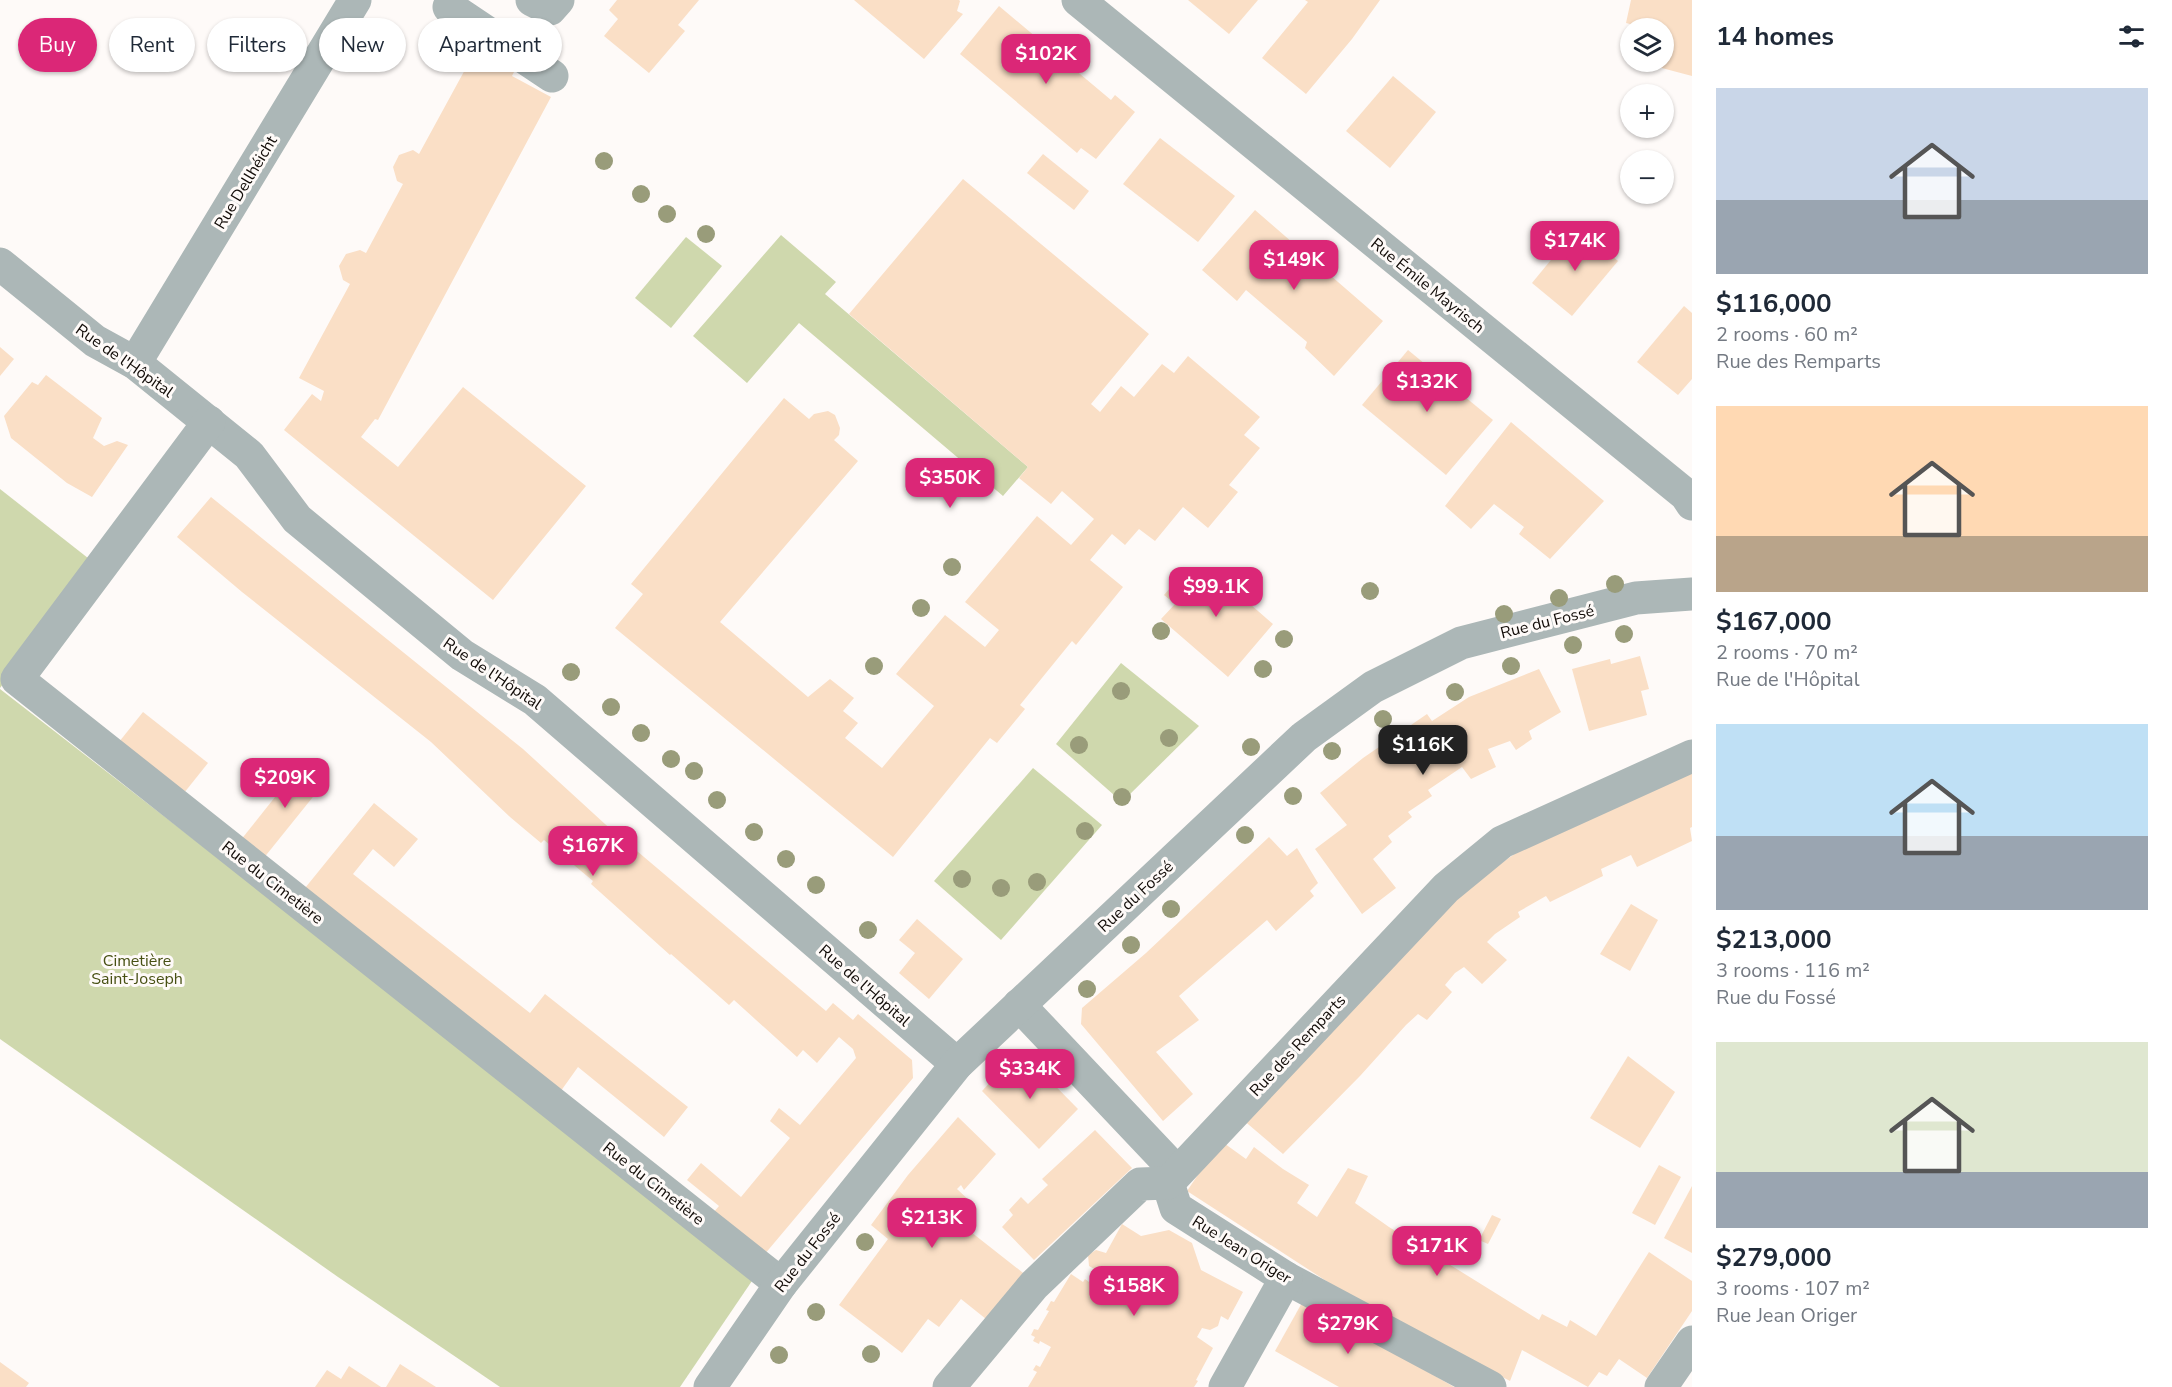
<!DOCTYPE html>
<meta charset="utf-8">
<style>
:root{--surface:#fff;--page:#f6f6f7;--text:#1f2937;--muted:#747a83;--accent:#db2777}
body{margin:0;font-family:"Nunito Sans",sans-serif;background:var(--page);color:var(--text);height:100vh;display:flex;flex-direction:column;font-size:22px;white-space:nowrap}
*{box-sizing:border-box;margin:0}
p{font-size:20px;color:var(--muted)}
.icon{flex:none;width:33px;height:33px;fill:none;stroke:currentColor;stroke-width:2;stroke-linecap:round;stroke-linejoin:round}
.map{position:relative;flex:1;overflow:hidden}
.side{display:flex;flex-direction:column;background:var(--surface);width:480px}
.side>*{flex:none}
.top-card{position:absolute;left:18px;top:18px;width:570px;height:54px;display:flex;gap:12px}
.buttons{position:absolute;left:1620px;top:18px;display:grid;gap:12px}
.buttons a{display:grid;place-items:center;width:54px;height:54px;border-radius:50%;background:var(--surface);box-shadow:0 2px 4px #0004;font-size:30px}
.price{position:absolute;translate:-50% -51px;padding:0 14px;border-radius:12px;background:var(--accent);color:#fff;font-size:20px;line-height:39px;filter:drop-shadow(0 2px 3px #0008)}
.price::after{content:'';position:absolute;left:50%;top:36px;width:18px;height:14px;margin-left:-9px;background:inherit;clip-path:polygon(0 0,100% 0,50% 100%)}
.price.current{background:#222;color:#fff}
ul{padding:0;list-style:none}
li{display:grid;align-content:center;gap:12px;height:318px;padding:0 24px}
li span{display:grid;place-items:center;height:186px;border-radius:0px;color:#555}
li>.icon{margin-inline-start:auto}
span .icon{width:108px;height:108px;fill:#fffc;stroke-width:1}
li b{font-size:26px}
h2{display:flex;justify-content:space-between;align-items:center;height:72px;padding:0 24px;font-size:26px}
.pill{padding:0 21px;border-radius:27px;background:var(--surface);box-shadow:0 2px 4px #0004;font-size:21px;line-height:54px}
.pill.current{background:var(--accent);color:#fff}
main{display:flex;flex:1;min-height:0}
.map>svg:first-child{display:block}
.green{fill:#cfd8ad}
.building{fill:#fadfc6}
.lines{fill:none;stroke-linecap:round;stroke-linejoin:round}
.minor{stroke:#acb7b7;stroke-width:33}
.tree{fill:#999c7a}
.labels{text-anchor:middle;stroke-width:6;stroke-linejoin:round;paint-order:stroke}
.street-label{font-size:16px;fill:#110b07;stroke:#fefaf8}
.park-label{font-size:16px;fill:#475013;stroke:#fefaf8}
</style>
<main>
<div class="map">
<svg width="1692" height="1387" viewBox="0 0 1692 1387">
<rect width="100%" height="100%" fill="#fefaf8"/>
<g class="green">
<polygon points="781,235 836,282 825,294 1028,467 1003,496 799,323 747,383 693,336"/>
<polygon points="686,237 722,266 671,328 635,298"/>
<polygon points="0,489 93,562 0,688"/>
<polygon points="1121,663 1199,726 1122,802 1056,744"/>
<polygon points="0,689 756,1275 680,1387 500,1387 338,1277 0,1039"/>
<polygon points="1033,768 1102,825 1001,940 934,881"/>
</g>
<g class="building">
<polygon points="617,0 699,0 678,25 685,31 649,73 604,36 618,19 609,10"/>
<polygon points="854,0 959,0 960,1 957,11 963,14 924,59"/>
<polygon points="1188,0 1258,0 1229,34"/>
<polygon points="1305,0 1380,0 1352,39 1306,94 1262,58 1308,2"/>
<polygon points="1631,0 1692,0 1692,76 1658,67 1659,62 1664,62 1664,44 1666,34 1664,33 1664,28 1646,28 1626,23"/>
<polygon points="999,6 1111,100 1115,95 1135,112 1096,159 1081,148 1077,153 960,54"/>
<polygon points="473,55 498,69 500,65 514,72 512,76 551,97 378,420 375,419 361,437 398,467 463,387 586,486 493,600 284,430 312,394 321,401 324,391 299,378 350,284 343,280 339,266 346,254 360,250 366,253 403,184 397,181 393,167 399,155 413,150 419,154"/>
<polygon points="1393,76 1436,112 1390,168 1346,131"/>
<polygon points="1160,138 1235,196 1198,242 1123,184"/>
<polygon points="1043,154 1089,191 1074,210 1027,173"/>
<polygon points="963,179 1149,334 1091,404 1100,412 1121,386 1134,397 1162,364 1174,373 1188,356 1260,417 1244,435 1260,448 1229,485 1238,492 1208,528 1183,507 1155,541 1139,529 1125,545 1112,534 1090,560 1123,587 1076,645 1072,641 1020,705 1025,709 997,743 990,738 893,857 615,628 643,594 631,584 784,398 809,419 814,414 828,411 835,415 840,428 839,435 834,440 858,461 720,622 808,697 830,679 854,698 843,711 858,723 845,738 882,768 934,706 896,674 945,615 985,647 999,630 965,602 1037,516 1071,545 1094,519 1062,491 1051,504 1019,478 1028,467 849,314"/>
<polygon points="1255,210 1383,321 1334,376 1305,348 1307,342 1246,290 1237,301 1202,270"/>
<polygon points="1578,227 1618,261 1572,316 1532,283"/>
<polygon points="1684,306 1692,313 1692,379 1678,395 1637,362"/>
<polygon points="0,347 14,359 0,376"/>
<polygon points="1408,350 1493,420 1446,475 1362,405"/>
<polygon points="46,375 102,418 93,438 104,446 117,441 128,445 92,497 67,483 11,438 4,416 32,382 38,385"/>
<polygon points="1511,422 1604,501 1550,559 1519,534 1524,527 1494,504 1471,529 1445,506"/>
<polygon points="211,497 523,749 605,824 826,1011 833,1003 853,1020 858,1014 912,1060 913,1078 764,1255 713,1213 719,1206 687,1180 701,1163 741,1197 790,1138 770,1121 779,1108 800,1125 856,1058 853,1049 839,1037 817,1063 803,1050 797,1057 734,1000 729,1005 671,954 670,955 591,884 593,881 544,840 541,843 510,817 431,742 242,592 177,537"/>
<polygon points="1206,567 1229,587 1238,576 1259,594 1250,604 1273,624 1228,677 1161,619 1175,604 1164,595 1183,573 1193,582"/>
<polygon points="1640,656 1649,689 1641,691 1647,715 1589,731 1572,669 1610,659 1611,664"/>
<polygon points="1539,669 1561,712 1529,731 1532,739 1516,750 1510,741 1488,749 1496,767 1471,779 1462,767 1428,790 1432,796 1408,812 1412,817 1388,836 1392,842 1373,859 1396,888 1362,914 1315,849 1347,825 1320,793 1363,758 1427,714 1432,721 1469,697"/>
<polygon points="143,712 208,763 184,793 119,742"/>
<polygon points="306,758 329,777 263,859 240,841"/>
<polygon points="1692,770 1692,827 1690,828 1692,841 1637,867 1631,855 1601,869 1603,876 1550,902 1546,896 1518,912 1520,917 1495,934 1487,942 1507,960 1482,984 1464,967 1455,973 1445,985 1452,992 1427,1020 1418,1014 1406,1025 1360,1076 1283,1154 1242,1119 1468,886 1519,851"/>
<polygon points="374,803 418,839 394,867 373,849 353,874 530,1013 545,994 688,1107 664,1137 578,1067 558,1095 301,893"/>
<polygon points="1269,837 1287,856 1297,848 1318,883 1310,891 1314,896 1276,931 1267,920 1179,996 1199,1020 1156,1052 1193,1094 1163,1121 1081,1024 1082,1008 1146,953"/>
<polygon points="1631,904 1658,920 1630,971 1600,954"/>
<polygon points="917,919 963,959 929,999 899,973 915,953 899,940"/>
<polygon points="1018,1052 1024,1054 1078,1109 1039,1149 982,1091"/>
<polygon points="1628,1056 1675,1092 1640,1148 1590,1118"/>
<polygon points="958,1117 996,1154 964,1190 961,1185 957,1189 973,1204 957,1221 1027,1276 991,1323 961,1299 939,1327 928,1319 902,1353 839,1305 888,1239 871,1225 908,1175"/>
<polygon points="1095,1130 1132,1168 1034,1260 1002,1227 1013,1215 1009,1210 1021,1197 1028,1204 1048,1185 1042,1179"/>
<polygon points="1221,1141 1246,1159 1254,1147 1283,1169 1309,1185 1297,1203 1317,1217 1348,1168 1368,1176 1355,1203 1389,1227 1539,1320 1542,1314 1567,1327 1570,1320 1596,1336 1649,1252 1692,1281 1692,1311 1647,1378 1619,1359 1607,1376 1599,1372 1588,1387 1522,1350 1510,1381 1348,1295 1187,1191"/>
<polygon points="1659,1165 1681,1177 1655,1225 1632,1213"/>
<polygon points="1692,1186 1692,1253 1664,1238"/>
<polygon points="1492,1215 1501,1219 1488,1244 1479,1240"/>
<polygon points="1122,1224 1141,1236 1169,1230 1192,1243 1201,1270 1243,1292 1228,1320 1221,1316 1218,1326 1210,1330 1202,1328 1197,1337 1213,1348 1196,1380 1198,1381 1194,1387 1028,1387 1037,1372 1033,1370 1036,1365 1040,1367 1051,1347 1040,1341 1039,1344 1033,1341 1035,1337 1031,1335 1034,1329 1038,1330 1049,1311 1046,1310 1051,1301 1054,1302 1071,1274 1083,1282 1085,1279 1089,1282 1096,1270 1089,1266 1088,1255 1096,1250 1106,1253"/>
<polygon points="1303,1301 1387,1348 1454,1387 1339,1387 1275,1351"/>
<polygon points="0,1362 29,1383 26,1387 0,1387"/>
<polygon points="400,1364 436,1387 386,1387"/>
<polygon points="349,1366 381,1387 315,1387 327,1370 341,1379"/>
</g>
<g class="lines">
<g class="minor">
<polyline points="532,0 550,9 558,0"/>
<polyline points="1078,0 1686,495 1692,504"/>
<polyline points="449,7 552,76"/>
<polyline points="0,264 95,341 135,363 249,455 297,519 462,655 535,700 957,1064"/>
<polyline points="135,363 355,0"/>
<polyline points="209,422 17,679 781,1284"/>
<polyline points="1019,1005 1177,1172"/>
<polyline points="1168,1183 1176,1208 1286,1278 1490,1387"/>
<polyline points="710,1387 781,1284 957,1064 1304,737 1373,687 1461,643 1636,598 1692,594"/>
<polyline points="949,1387 1034,1285 1140,1184 1168,1183 1446,888 1502,842 1692,756"/>
<polyline points="1225,1387 1286,1278"/>
<polyline points="1661,1387 1692,1342"/>
</g>
</g>
<g class="tree">
<circle cx="604" cy="161" r="9"/>
<circle cx="641" cy="194" r="9"/>
<circle cx="667" cy="214" r="9"/>
<circle cx="706" cy="234" r="9"/>
<circle cx="952" cy="567" r="9"/>
<circle cx="1615" cy="584" r="9"/>
<circle cx="1370" cy="591" r="9"/>
<circle cx="1559" cy="598" r="9"/>
<circle cx="921" cy="608" r="9"/>
<circle cx="1504" cy="614" r="9"/>
<circle cx="1161" cy="631" r="9"/>
<circle cx="1624" cy="634" r="9"/>
<circle cx="1284" cy="639" r="9"/>
<circle cx="1573" cy="645" r="9"/>
<circle cx="874" cy="666" r="9"/>
<circle cx="1511" cy="666" r="9"/>
<circle cx="1263" cy="669" r="9"/>
<circle cx="571" cy="672" r="9"/>
<circle cx="1121" cy="691" r="9"/>
<circle cx="1455" cy="692" r="9"/>
<circle cx="611" cy="707" r="9"/>
<circle cx="1383" cy="719" r="9"/>
<circle cx="641" cy="733" r="9"/>
<circle cx="1169" cy="738" r="9"/>
<circle cx="1079" cy="745" r="9"/>
<circle cx="1251" cy="747" r="9"/>
<circle cx="1332" cy="751" r="9"/>
<circle cx="671" cy="759" r="9"/>
<circle cx="694" cy="771" r="9"/>
<circle cx="1293" cy="796" r="9"/>
<circle cx="1122" cy="797" r="9"/>
<circle cx="717" cy="800" r="9"/>
<circle cx="1085" cy="831" r="9"/>
<circle cx="754" cy="832" r="9"/>
<circle cx="1245" cy="835" r="9"/>
<circle cx="786" cy="859" r="9"/>
<circle cx="962" cy="879" r="9"/>
<circle cx="1037" cy="882" r="9"/>
<circle cx="816" cy="885" r="9"/>
<circle cx="1001" cy="888" r="9"/>
<circle cx="1171" cy="909" r="9"/>
<circle cx="868" cy="930" r="9"/>
<circle cx="1131" cy="945" r="9"/>
<circle cx="1087" cy="989" r="9"/>
<circle cx="865" cy="1242" r="9"/>
<circle cx="816" cy="1312" r="9"/>
<circle cx="871" cy="1354" r="9"/>
<circle cx="779" cy="1355" r="9"/>
</g>
<g class="labels">
<g class="street-label">
<text transform="translate(245 182) rotate(-59)" y="6">Rue Dellhéicht</text>
<text transform="translate(1428 285) rotate(39)" y="6">Rue Émile Mayrisch</text>
<text transform="translate(125 360) rotate(35)" y="6">Rue de l'Hôpital</text>
<text transform="translate(1547 621) rotate(-14)" y="6">Rue du Fossé</text>
<text transform="translate(493 673) rotate(34)" y="6">Rue de l'Hôpital</text>
<text transform="translate(273 882) rotate(38)" y="6">Rue du Cimetière</text>
<text transform="translate(1135 896) rotate(-43)" y="6">Rue du Fossé</text>
<text transform="translate(865 985) rotate(41)" y="6">Rue de l'Hôpital</text>
<text transform="translate(1297 1045) rotate(-47)" y="6">Rue des Remparts</text>
<text transform="translate(654 1183) rotate(38)" y="6">Rue du Cimetière</text>
<text transform="translate(1242 1249) rotate(32)" y="6">Rue Jean Origer</text>
<text transform="translate(807 1252) rotate(-52)" y="6">Rue du Fossé</text>
</g>
<g class="park-label">
<text x="137" y="966">Cimetière<tspan x="137" dy="18">Saint-Joseph</tspan></text>
</g>
</g>
</svg>
<div class="buttons">
<a><svg class="icon" aria-label="layers" viewBox="0 0 24 24"><path d="M12 4l9 5-9 5-9-5zM3 14l9 5 9-5"/></svg></a>
<a>+</a>
<a>−</a>
</div>
<b class="price" style="left:1046px;top:85px">$102K</b>
<b class="price" style="left:1575px;top:272px">$174K</b>
<b class="price" style="left:1294px;top:291px">$149K</b>
<b class="price" style="left:1427px;top:413px">$132K</b>
<b class="price" style="left:950px;top:509px">$350K</b>
<b class="price" style="left:1216px;top:618px">$99.1K</b>
<b class="price current" style="left:1423px;top:776px">$116K</b>
<b class="price" style="left:285px;top:809px">$209K</b>
<b class="price" style="left:593px;top:877px">$167K</b>
<b class="price" style="left:1030px;top:1100px">$334K</b>
<b class="price" style="left:932px;top:1249px">$213K</b>
<b class="price" style="left:1437px;top:1277px">$171K</b>
<b class="price" style="left:1134px;top:1317px">$158K</b>
<b class="price" style="left:1348px;top:1355px">$279K</b>
<div class="top-card">
<a class="pill current">Buy</a>
<a class="pill">Rent</a>
<a class="pill">Filters</a>
<a class="pill">New</a>
<a class="pill">Apartment</a>
</div>
</div>
<section class="side">
<h2>14 homes<svg class="icon" aria-label="filters" viewBox="0 0 24 24"><path d="M4 7h16M4 17h16"/><circle cx="9" cy="7" r="2"/><circle cx="15" cy="17" r="2"/></svg></h2>
<ul>
<li><span style="background:linear-gradient(#c9d6e8 60%,#9aa5b1 0)"><svg class="icon" aria-label="home" viewBox="0 0 24 24"><path d="M3 11l9-7 9 7M6 9v11h12V9"/></svg></span><div><b>$116,000</b><p>2 rooms · 60 m²</p><p>Rue des Remparts</p></div></li>
<li><span style="background:linear-gradient(#ffd9b3 70%,#b9a48a 0)"><svg class="icon" aria-label="home" viewBox="0 0 24 24"><path d="M3 11l9-7 9 7M6 9v11h12V9"/></svg></span><div><b>$167,000</b><p>2 rooms · 70 m²</p><p>Rue de l'Hôpital</p></div></li>
<li><span style="background:linear-gradient(#bfe0f5 60%,#9aa5b1 0)"><svg class="icon" aria-label="home" viewBox="0 0 24 24"><path d="M3 11l9-7 9 7M6 9v11h12V9"/></svg></span><div><b>$213,000</b><p>3 rooms · 116 m²</p><p>Rue du Fossé</p></div></li>
<li><span style="background:linear-gradient(#dfe7d0 70%,#9aa5b1 0)"><svg class="icon" aria-label="home" viewBox="0 0 24 24"><path d="M3 11l9-7 9 7M6 9v11h12V9"/></svg></span><div><b>$279,000</b><p>3 rooms · 107 m²</p><p>Rue Jean Origer</p></div></li>
</ul>
</section>
</main>
